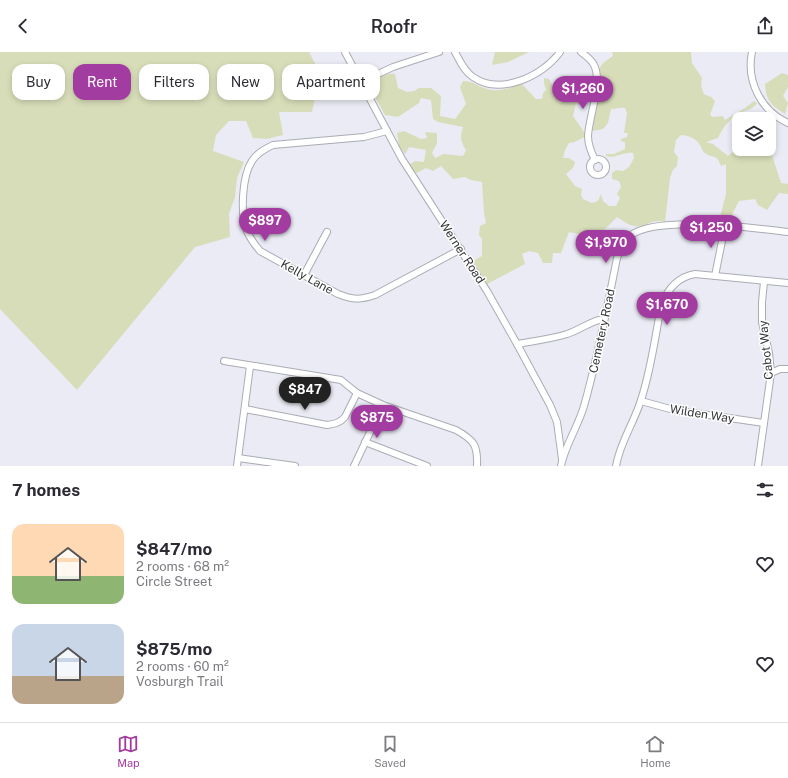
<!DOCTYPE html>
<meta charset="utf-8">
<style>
:root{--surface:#fff;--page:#f7f7f7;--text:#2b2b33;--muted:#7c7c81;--line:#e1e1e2;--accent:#a23ca1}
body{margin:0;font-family:"Public Sans",sans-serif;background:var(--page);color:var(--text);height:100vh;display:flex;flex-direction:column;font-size:15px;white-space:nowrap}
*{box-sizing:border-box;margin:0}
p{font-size:13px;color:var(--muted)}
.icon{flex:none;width:22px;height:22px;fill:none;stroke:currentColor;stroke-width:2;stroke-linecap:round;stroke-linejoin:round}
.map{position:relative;height:414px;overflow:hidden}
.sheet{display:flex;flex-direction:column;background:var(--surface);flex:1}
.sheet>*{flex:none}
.banner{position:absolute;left:12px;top:12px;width:400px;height:36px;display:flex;gap:8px}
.tools{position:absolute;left:732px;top:60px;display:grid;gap:8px}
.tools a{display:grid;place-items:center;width:44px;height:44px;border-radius:8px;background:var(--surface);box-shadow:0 2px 6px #0003;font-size:20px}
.price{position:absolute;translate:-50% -34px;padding:0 9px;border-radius:14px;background:var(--accent);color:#fff;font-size:13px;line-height:26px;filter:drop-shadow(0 1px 2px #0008)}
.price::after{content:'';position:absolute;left:50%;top:24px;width:12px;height:9px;margin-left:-6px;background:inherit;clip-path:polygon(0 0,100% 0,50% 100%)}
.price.active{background:#222;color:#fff}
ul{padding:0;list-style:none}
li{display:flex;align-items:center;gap:12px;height:100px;padding:0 12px}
li span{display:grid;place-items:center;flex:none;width:112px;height:80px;border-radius:12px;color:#555}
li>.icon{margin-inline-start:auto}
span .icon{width:48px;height:48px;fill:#fffc;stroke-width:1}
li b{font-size:17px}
h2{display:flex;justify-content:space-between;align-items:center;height:48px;padding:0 12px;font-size:17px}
.chip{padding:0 14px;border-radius:12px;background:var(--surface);box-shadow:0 2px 6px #0003;font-size:14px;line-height:36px}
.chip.active{background:var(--accent);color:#fff}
header{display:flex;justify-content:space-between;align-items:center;height:52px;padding:0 12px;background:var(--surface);font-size:18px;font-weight:600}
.tabs{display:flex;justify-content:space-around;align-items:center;height:56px;border-top:1px solid var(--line);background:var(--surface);font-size:11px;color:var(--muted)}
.tabs a{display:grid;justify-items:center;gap:2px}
.tabs .active{color:var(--accent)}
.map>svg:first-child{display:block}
.green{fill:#d8ddb9}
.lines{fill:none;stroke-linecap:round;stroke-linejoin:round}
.minor-casing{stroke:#aaacb4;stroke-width:8}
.minor{stroke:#fff;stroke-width:6}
.labels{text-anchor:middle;stroke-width:3;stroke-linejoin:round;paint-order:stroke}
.street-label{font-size:12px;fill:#343538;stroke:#fff}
</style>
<header><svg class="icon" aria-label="back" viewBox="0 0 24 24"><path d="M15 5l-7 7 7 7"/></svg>Roofr<svg class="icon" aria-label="share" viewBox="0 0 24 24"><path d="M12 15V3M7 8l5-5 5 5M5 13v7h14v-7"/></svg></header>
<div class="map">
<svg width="788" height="414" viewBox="0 0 788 414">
<rect width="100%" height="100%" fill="#eaebf4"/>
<g class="green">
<polygon points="0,0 309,0 325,31 317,36 312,60 279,60 283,83 267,87 253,86 246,69 229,69 216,83 213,99 244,110 237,126 235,145 229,162 230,185 195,195 77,338 0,257"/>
<polygon points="495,0 529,0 508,10 492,13"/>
<path d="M612 0H691L692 11 702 26 701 34 704 42 711 45 715 49 710 63 713 65 723 64 725 68 745 56 754 49 757 51C753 58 745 58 738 62 729 67 722 77 718 86L706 90 713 92 728 104 733 100 737 93H739V97H770L781 131 788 132V142L779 141 767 158 758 153 755 147 739 149 728 170 719 169 726 142V112L721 114C717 101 712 107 705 101 702 99 702 96 700 93 697 87 688 83 681 83L676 88 674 100 678 105 677 114 673 118 670 126 665 170C651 166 646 176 634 174 628 173 622 168 617 165L605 177 596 181 592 178 587 184 569 180 561 201H553L552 211H543L538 201 529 199 522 202 525 212 487 232 473 209 482 204V187L479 183 480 174 486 171 484 161 482 130 471 128 465 125 453 127 441 114 433 119 426 116 417 121 412 118 409 113 415 109 424 110 426 98 409 95 405 102 399 94 397 81 404 79 421 87 427 86 425 80 437 81V91L432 101 435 106 444 102 463 104 466 98C460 89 460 85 463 75L438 70 433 67 431 48 421 46 419 51 398 65 385 63 369 34C375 27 386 20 395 22L398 36 407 40 414 39 419 36H431L441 44 440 64 455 67 466 52 460 35 463 29C473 29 475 33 484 36 497 41 509 37 521 31L536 47H542L543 41 546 38 544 31V26L549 27 554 36 559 37 576 27 584 25 590 29V39L588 50 583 53 576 51 573 64 582 77 586 84 575 90 569 91 565 98 563 106H569L575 110 573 116 566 122 575 134 582 137 581 143 583 147 592 151 598 149 601 142 603 149 609 154H616L620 146 617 142 621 135 619 129 612 127V121L616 118 623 119 629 115 634 106 633 101C624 99 615 107 606 104V102H614L625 97V90L621 89V87L627 85 628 81H624L627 61 625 56C620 55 616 57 611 57L608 71 603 77 593 79C594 58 603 39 599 17L603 11 613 4Z"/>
<path d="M782 21 788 23V35L783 44 788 51 785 62C771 53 766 49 765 32Z"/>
</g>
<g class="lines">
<defs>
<g id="minor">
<polyline points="345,0 402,107 487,239 517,292 550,353 557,370 562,407"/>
<path d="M455 0C460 9 464 19 473 25 500 44 543 24 560 0"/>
<path d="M581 0C586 4 591 7 594 13 603 30 589 64 588 84 588 92 591 100 595 108"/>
<path d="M752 0C746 29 761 59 788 71"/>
<polyline points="361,30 393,15 439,0"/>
<path d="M387 79 364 85 273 93C265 97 257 101 252 109 242 124 240 162 247 179 250 187 255 193 260 199L338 242C353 248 360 248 375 243L461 197"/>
<circle cx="598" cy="115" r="8"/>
<polyline points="304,223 327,180"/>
<polyline points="715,224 725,174"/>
<path d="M517 292C534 289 551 287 567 282 578 279 594 267 604 267"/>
<path d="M224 309 341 328 357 341 383 353 456 378C474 388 478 393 477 414"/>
<polyline points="771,321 780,317 788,317"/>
<polyline points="641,349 674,358 764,371"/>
<path d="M245 357 327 373C334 372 340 371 345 365L357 341"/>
<polyline points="365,390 427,414"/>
<polyline points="238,406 295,414"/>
<polyline points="237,414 250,314"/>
<polyline points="354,414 383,353"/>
<path d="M561 414C565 393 578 375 584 354 598 305 607 256 617 206 620 198 623 189 631 183 658 163 754 176 788 180"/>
<path d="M616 414C620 390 634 371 641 348 651 318 655 286 661 254 667 238 677 225 695 222L788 231"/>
<polyline points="758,414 771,321 769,301 762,270 762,250 764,230"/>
</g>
</defs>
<use href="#minor" class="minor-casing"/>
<use href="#minor" class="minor"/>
</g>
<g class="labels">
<g class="street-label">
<text transform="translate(462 200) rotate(57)" y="4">Werner Road</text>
<text transform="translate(307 225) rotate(29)" y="4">Kelly Lane</text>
<text transform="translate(602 279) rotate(-78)" y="4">Cemetery Road</text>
<text transform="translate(766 298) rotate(-96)" y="4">Cabot Way</text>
<text transform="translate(702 362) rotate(9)" y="4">Wilden Way</text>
</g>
</g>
</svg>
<div class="tools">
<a><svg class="icon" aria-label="layers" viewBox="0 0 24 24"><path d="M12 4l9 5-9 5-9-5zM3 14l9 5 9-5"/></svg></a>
</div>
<b class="price" style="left:583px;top:58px">$1,260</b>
<b class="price" style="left:265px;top:190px">$897</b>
<b class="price" style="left:711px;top:197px">$1,250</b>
<b class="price" style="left:606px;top:212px">$1,970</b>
<b class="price" style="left:667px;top:274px">$1,670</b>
<b class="price active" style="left:305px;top:359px">$847</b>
<b class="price" style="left:377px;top:387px">$875</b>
<div class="banner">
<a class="chip">Buy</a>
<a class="chip active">Rent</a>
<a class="chip">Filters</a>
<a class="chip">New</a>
<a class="chip">Apartment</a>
</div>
</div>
<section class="sheet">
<h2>7 homes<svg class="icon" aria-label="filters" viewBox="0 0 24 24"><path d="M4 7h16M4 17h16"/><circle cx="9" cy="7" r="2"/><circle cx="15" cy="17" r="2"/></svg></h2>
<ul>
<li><span style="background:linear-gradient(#ffd9b3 65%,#8fb573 0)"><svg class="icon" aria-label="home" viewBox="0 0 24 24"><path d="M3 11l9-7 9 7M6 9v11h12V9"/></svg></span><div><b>$847/mo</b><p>2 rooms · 68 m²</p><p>Circle Street</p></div><svg class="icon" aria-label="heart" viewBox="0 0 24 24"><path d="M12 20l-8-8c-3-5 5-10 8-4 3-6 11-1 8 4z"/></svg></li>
<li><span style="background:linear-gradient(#c9d6e8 65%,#b9a48a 0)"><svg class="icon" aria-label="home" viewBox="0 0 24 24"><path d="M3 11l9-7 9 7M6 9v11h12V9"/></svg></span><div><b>$875/mo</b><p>2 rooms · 60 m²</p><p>Vosburgh Trail</p></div><svg class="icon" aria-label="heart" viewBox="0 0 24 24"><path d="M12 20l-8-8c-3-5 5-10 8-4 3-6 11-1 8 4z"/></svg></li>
</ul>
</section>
<nav class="tabs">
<a class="active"><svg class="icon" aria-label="map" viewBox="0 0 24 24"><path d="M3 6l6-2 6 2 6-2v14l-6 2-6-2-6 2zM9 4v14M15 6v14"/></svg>Map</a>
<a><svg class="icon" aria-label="saved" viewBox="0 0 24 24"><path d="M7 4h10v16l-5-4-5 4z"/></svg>Saved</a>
<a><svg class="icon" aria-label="home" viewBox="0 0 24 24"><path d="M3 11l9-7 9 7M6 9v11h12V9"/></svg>Home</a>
</nav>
